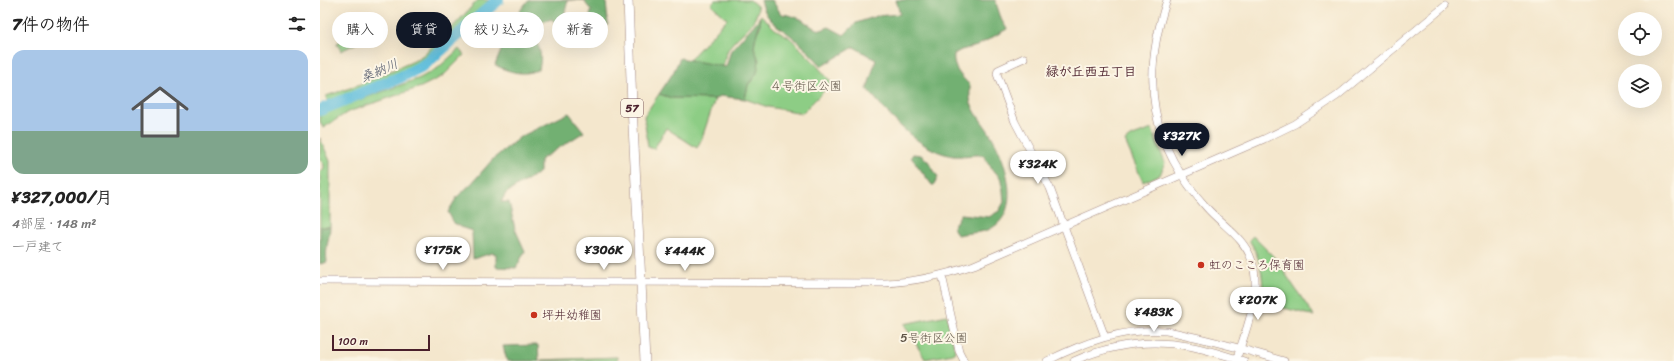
<!DOCTYPE html>
<html lang="ja">
<meta charset="utf-8">
<style>
:root{--surface:#fff;--page:#f2f2f2;--text:#222;--muted:#767676;--accent:#111827}
body{margin:0;font-family:Sriracha,"Klee One",sans-serif;background:var(--page);color:var(--text);height:100vh;display:flex;flex-direction:column;font-size:15px;white-space:nowrap}
*{box-sizing:border-box;margin:0}
p{font-size:13px;color:var(--muted)}
.icon{flex:none;width:22px;height:22px;fill:none;stroke:currentColor;stroke-width:2;stroke-linecap:round;stroke-linejoin:round}
.map{position:relative;flex:1;overflow:hidden}
.side{display:flex;flex-direction:column;background:var(--surface);width:320px}
.side>*{flex:none}
.top-card{position:absolute;left:12px;top:12px;width:380px;height:36px;display:flex;gap:8px}
.controls{position:absolute;left:1298px;top:12px;display:grid;gap:8px}
.controls a{display:grid;place-items:center;width:44px;height:44px;border-radius:50%;background:var(--surface);box-shadow:0 4px 16px #0002;font-size:20px}
.scale{position:absolute;left:12px;bottom:10px;width:98px;box-sizing:border-box;padding-left:4px;border:2px solid #4a1f2b;border-top:0;font-size:11px;line-height:14px;white-space:nowrap;color:#4a1f2b;-webkit-text-stroke:3px #fcf5e5;paint-order:stroke}
.price{position:absolute;translate:-50% -34px;padding:0 9px;border-radius:14px;background:#fff;color:#222;font-size:13px;line-height:26px;filter:drop-shadow(0 1px 2px #0008)}
.price::after{content:'';position:absolute;left:50%;top:24px;width:12px;height:9px;margin-left:-6px;background:inherit;clip-path:polygon(0 0,100% 0,50% 100%)}
.price.active{background:var(--accent);color:#fff}
ul{padding:0;list-style:none}
li{display:grid;align-content:center;gap:8px;height:212px;padding:0 12px}
li span{display:grid;place-items:center;height:124px;border-radius:12px;color:#555}
li>.icon{margin-inline-start:auto}
span .icon{width:72px;height:72px;fill:#fffc;stroke-width:1}
li b{font-size:17px}
h2{display:flex;justify-content:space-between;align-items:center;height:48px;padding:0 12px;font-size:17px}
.chip{padding:0 14px;border-radius:18px;background:var(--surface);box-shadow:0 4px 16px #0002;font-size:14px;line-height:36px}
.chip.active{background:var(--accent);color:#fff}
main{display:flex;flex:1;min-height:0}
.map>svg:first-child{display:block}
.green{fill:#8dcd85;stroke:#6c7658}
.forest{fill:#72b072;stroke:#5e684e}
.lines{fill:none;stroke-linecap:round;stroke-linejoin:round}
.river{stroke:#5ebedc;stroke-width:12}
.minor-casing{stroke:#9f837c;stroke-width:8}
.major-casing{stroke:#9f837c;stroke-width:10}
.minor{stroke:#fff;stroke-width:7}
.major{stroke:#fff;stroke-width:9}
.poi-dot{fill:#c8321e;stroke:#fcf5e5;stroke-width:1.5}
.labels{text-anchor:middle;stroke-width:4;stroke-linejoin:round;paint-order:stroke}
.shield{fill:#fcf5e5;stroke:#7f5f63;stroke-width:1}
.shield-label{font-size:11px;font-weight:bold;fill:#4a1f2b}
.park-label{font-size:12px;fill:#5e5346;stroke:#fcf5e5}
.poi-label{font-size:12px;fill:#4a1f2b;stroke:#fcf5e5;text-anchor:start}
.water-label{font-size:13px;font-style:italic;fill:#515769;stroke:#fcf5e5}
.neighbourhood-label{font-size:13px;font-weight:bold;fill:#4a1f2b;stroke:#fcf5e5}
</style>
<main>
<section class="side">
<h2>7件の物件<svg class="icon" aria-label="filters" viewBox="0 0 24 24"><path d="M4 7h16M4 17h16"/><circle cx="9" cy="7" r="2"/><circle cx="15" cy="17" r="2"/></svg></h2>
<ul>
<li><span style="background:linear-gradient(#a9c7e8 65%,#7fa58c 0)"><svg class="icon" aria-label="home" viewBox="0 0 24 24"><path d="M3 11l9-7 9 7M6 9v11h12V9"/></svg></span><div><b>¥327,000/月</b><p>4部屋 · 148 m²</p><p>一戸建て</p></div></li>
</ul>
</section>
<div class="map">
<svg width="1354" height="361" viewBox="0 0 1354 361">
<rect width="100%" height="100%" fill="#fcf5e5"/>
<filter id="ink" filterUnits="userSpaceOnUse"><feTurbulence type="fractalNoise" baseFrequency=".025" numOctaves="2"/><feDisplacementMap in="SourceGraphic" scale="8" xChannelSelector="R" yChannelSelector="G"/><feConvolveMatrix kernelMatrix="1 2 1 2 8 2 1 2 1" color-interpolation-filters="sRGB"/></filter>
<filter id="wash" filterUnits="userSpaceOnUse"><feTurbulence type="fractalNoise" baseFrequency=".012" numOctaves="4" result="noise"/><feDisplacementMap in="SourceGraphic" scale="16" xChannelSelector="R" yChannelSelector="G"/><feGaussianBlur stdDeviation="0.9" result="paint"/><feColorMatrix in="noise" values="0 0 0 0 0 0 0 0 0 0 0 0 0 0 0 0 0 1.4 0 .05"/><feComposite in="paint" operator="in"/></filter>
<g filter="url(#wash)">
<rect width="100%" height="100%" fill="#f4e7cd"/>
<g class="green">
<path d="M158 0H169C146 23 125 49 98 67L8 103 6 96 33 87 94 61 103 55 128 32Z"/>
<path d="M395 0H430L438 7C437 26 418 34 409 48 406 53 404 61 402 67L369 60 407 19 391 4Z"/>
<polygon points="441,15 455,29 469,37 492,60 512,83 482,113 448,107 425,99 428,85 434,78 439,61 434,47 436,34 440,27 440,18 438,19"/>
<polygon points="36,32 41,41 21,51 17,43"/>
<polygon points="139,49 144,55 123,76 101,87 28,112 3,128 0,121 0,114 100,78 118,68"/>
<polygon points="339,94 352,98 395,99 382,138 377,148 346,128 334,149 328,147 324,116"/>
<polygon points="832,129 845,163 840,175 823,182 805,141 810,137"/>
<polygon points="0,138 10,161 10,227 0,227 0,173 4,168 4,165 0,159"/>
<path d="M933 236 954 257 994 316 942 302C944 280 942 260 929 240Z"/>
<polygon points="627,315 635,351 633,354 605,359 584,324"/>
<polygon points="297,357 297,361 221,361 221,360"/>
</g>
<g class="forest">
<path d="M209 0H288L286 1 288 24 286 27 276 28 269 23 271 10 266 4 265 0H248L243 20 234 22 232 19 208 26C216 42 224 50 219 69 205 77 189 72 175 65 182 49 196 11 209 0Z"/>
<path d="M441 0H452L461 14 469 15 481 19 494 28 501 30 509 27 524 35 536 23 557 16 580 14 576 0H675L682 21 687 29 657 46 641 50 634 54C632 68 641 76 650 85 650 91 649 101 652 106 657 117 666 126 672 137 687 162 704 218 665 231 656 233 646 233 637 235L633 227 641 214 669 217 679 211 684 202 682 180 671 167 663 155C653 154 643 157 633 156 595 149 570 115 547 89L556 60 534 47 502 66C492 56 482 44 470 35 455 24 446 20 441 0Z"/>
<polygon points="440,18 441,19 435,40 434,47 439,61 437,73 428,85 425,99 400,96 395,99 352,98 339,94 353,73 360,58 406,67 411,50"/>
<polygon points="249,113 264,132 220,160 220,172 186,193 181,202 189,202 195,229 205,251 196,268 176,267 176,254 172,253 153,259 152,231 143,228 134,223 128,212 137,197 152,183 173,159 200,137"/>
<polygon points="593,154 601,155 608,161 618,177 614,185 612,185 591,157"/>
<path d="M0 227H10C9 241 5 248 7 262L0 264Z"/>
<polygon points="218,345 219,361 187,361 183,346"/>
</g>
<g class="lines">
<polyline class="river" points="0,110 81,77 104,65 178,0"/>
</g>
</g>
<g filter="url(#ink)">
<g class="lines">
<defs>
<g id="minor">
<path d="M847 0C820 80 830 145 887 208 902 225 925 238 932 261 942 294 926 329 916 361"/>
<polyline points="704,58 678,70 677,74 695,122 730,188 785,337"/>
<polyline points="622,275 639,351 644,361"/>
<path d="M0 281 565 283C596 282 624 275 654 265L944 139 975 124 1017 96 1125 6"/>
<path d="M727 361C763 343 804 327 846 331 854 332 862 334 870 336 902 343 933 352 964 361"/>
<path d="M754 361C790 345 828 339 868 346 887 349 906 356 924 361"/>
</g>
<polyline id="major" points="308,0 312,106 325,361"/>
</defs>
<use href="#minor" class="minor-casing"/>
<use href="#major" class="major-casing"/>
<use href="#minor" class="minor"/>
<use href="#major" class="major"/>
</g>
</g>
<g class="poi-dot">
<circle cx="881" cy="265" r="4"/>
<circle cx="214" cy="315" r="4"/>
</g>
<g class="labels">
<rect class="shield" x="301" y="99" width="22" height="18" rx="3"/>
<g class="shield-label">
<text x="312" y="112">57</text>
</g>
<g class="park-label">
<text x="486" y="90">４号街区公園</text>
<text x="614" y="342">5号街区公園</text>
</g>
<g class="poi-label">
<text x="889" y="269">虹のこころ保育園</text>
<text x="222" y="319">坪井幼稚園</text>
</g>
<g class="water-label">
<text transform="translate(59 70) rotate(-23)" y="5">桑納川</text>
</g>
<g class="neighbourhood-label">
<text x="771" y="76">緑が丘西五丁目</text>
</g>
</g>
</svg>
<div class="controls">
<a><svg class="icon" aria-label="locate" viewBox="0 0 24 24"><circle cx="12" cy="12" r="6"/><path d="M12 2v4M12 18v4M2 12h4M18 12h4"/></svg></a>
<a><svg class="icon" aria-label="layers" viewBox="0 0 24 24"><path d="M12 4l9 5-9 5-9-5zM3 14l9 5 9-5"/></svg></a>
</div>
<div class="scale">100 m</div>
<b class="price active" style="left:862px;top:157px">¥327K</b>
<b class="price" style="left:718px;top:185px">¥324K</b>
<b class="price" style="left:123px;top:271px">¥175K</b>
<b class="price" style="left:284px;top:271px">¥306K</b>
<b class="price" style="left:365px;top:272px">¥444K</b>
<b class="price" style="left:938px;top:321px">¥207K</b>
<b class="price" style="left:834px;top:333px">¥483K</b>
<div class="top-card">
<a class="chip">購入</a>
<a class="chip active">賃貸</a>
<a class="chip">絞り込み</a>
<a class="chip">新着</a>
</div>
</div>
</main>
